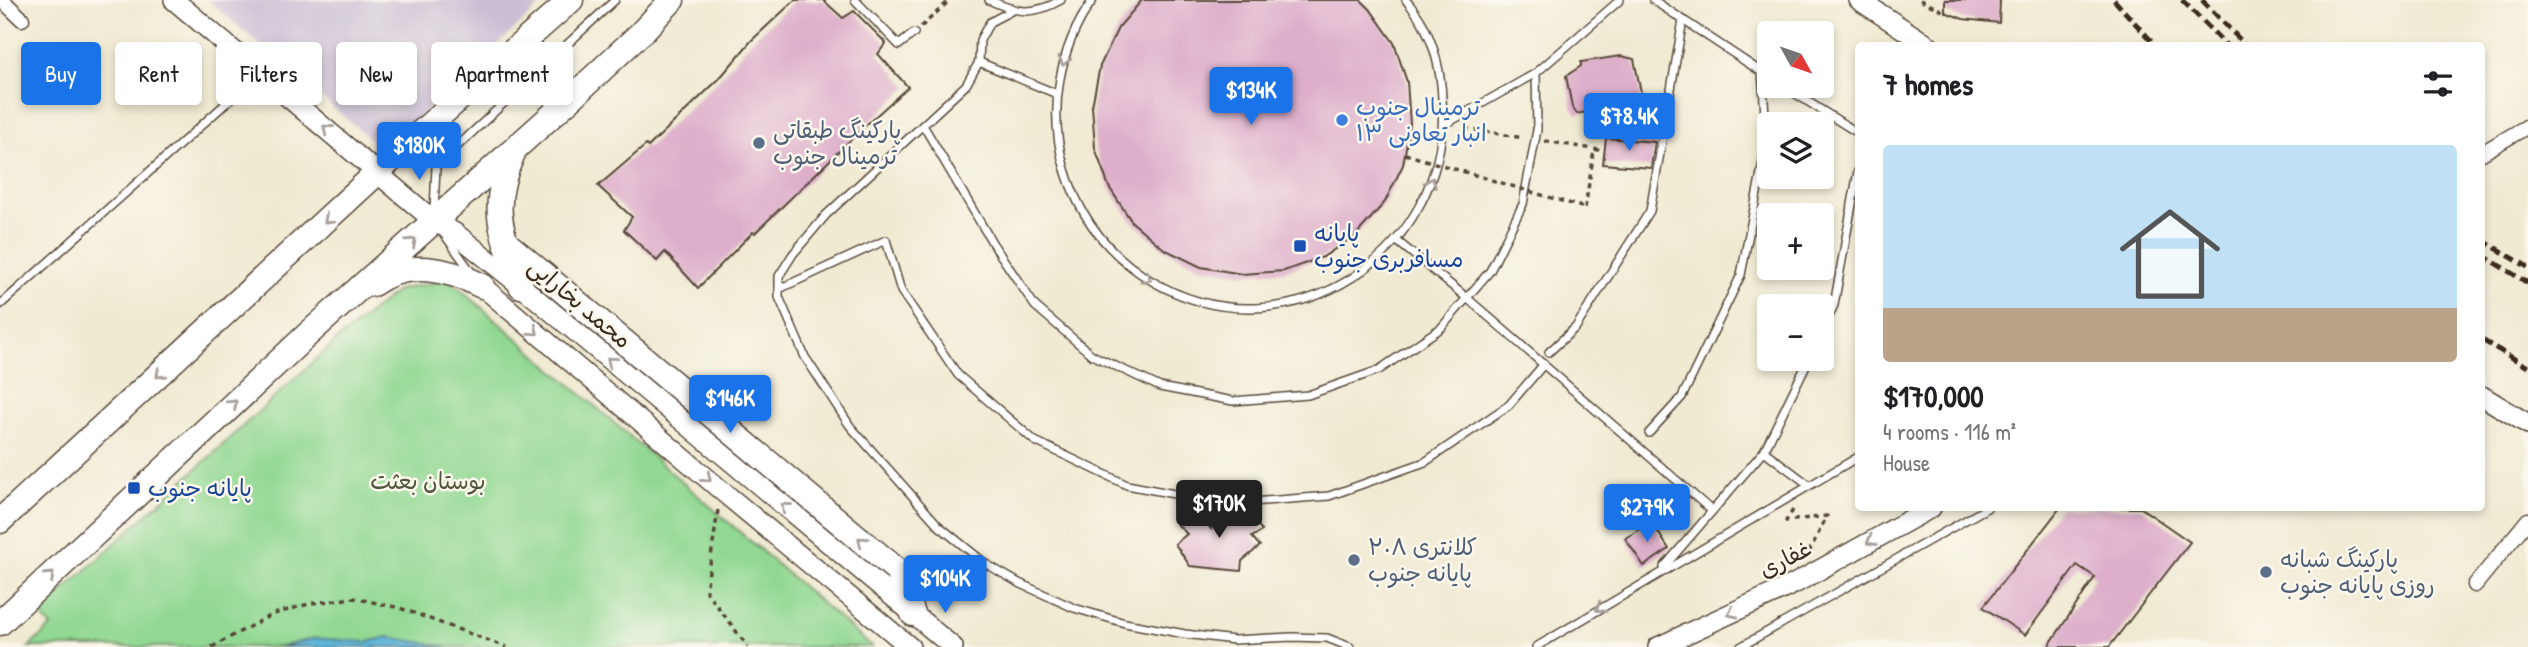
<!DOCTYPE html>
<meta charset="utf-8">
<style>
:root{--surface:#fff;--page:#f2f2f2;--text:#202124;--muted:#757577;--accent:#1a73e8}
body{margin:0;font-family:"Patrick Hand","Playpen Sans Arabic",sans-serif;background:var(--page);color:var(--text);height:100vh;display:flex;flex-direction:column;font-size:26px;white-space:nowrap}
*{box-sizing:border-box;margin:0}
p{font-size:23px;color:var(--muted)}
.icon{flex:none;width:38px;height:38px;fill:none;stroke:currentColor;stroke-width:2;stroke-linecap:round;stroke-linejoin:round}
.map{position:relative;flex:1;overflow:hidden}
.panel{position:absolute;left:1855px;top:42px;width:630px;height:469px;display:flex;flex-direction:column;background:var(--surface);border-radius:7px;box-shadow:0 4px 10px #0003}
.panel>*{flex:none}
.banner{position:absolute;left:21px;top:42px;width:665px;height:63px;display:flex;gap:14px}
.needle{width:46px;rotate:130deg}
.fabs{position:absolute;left:1757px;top:21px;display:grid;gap:14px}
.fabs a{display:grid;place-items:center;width:77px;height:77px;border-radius:7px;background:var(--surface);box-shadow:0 4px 10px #0003;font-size:35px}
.price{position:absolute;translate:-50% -60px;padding:0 16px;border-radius:7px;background:var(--accent);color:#fff;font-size:23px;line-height:46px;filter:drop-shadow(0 2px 4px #0008)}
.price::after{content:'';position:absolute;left:50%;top:42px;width:21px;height:16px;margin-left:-10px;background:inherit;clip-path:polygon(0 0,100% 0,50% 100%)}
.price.active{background:#222;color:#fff}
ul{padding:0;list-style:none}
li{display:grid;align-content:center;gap:14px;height:371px;padding:0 28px}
li span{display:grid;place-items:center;height:217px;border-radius:7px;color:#555}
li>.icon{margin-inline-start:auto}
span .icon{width:126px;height:126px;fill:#fffc;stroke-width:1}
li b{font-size:30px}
h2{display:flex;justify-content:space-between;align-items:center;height:84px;padding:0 28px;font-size:30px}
.pill{padding:0 24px;border-radius:7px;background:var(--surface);box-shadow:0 4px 10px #0003;font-size:24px;line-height:63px}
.pill.active{background:var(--accent);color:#fff}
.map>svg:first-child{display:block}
.industrial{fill:#cbbfd5}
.green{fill:#91d892;stroke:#668158;stroke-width:2}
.water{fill:#5cb5da;stroke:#4c707c;stroke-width:2}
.building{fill:#deafcb}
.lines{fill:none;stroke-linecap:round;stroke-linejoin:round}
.lane-casing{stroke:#564739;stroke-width:10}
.street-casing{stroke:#564739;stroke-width:17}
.secondary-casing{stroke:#564739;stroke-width:22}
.highway-casing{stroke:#564739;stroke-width:27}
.path{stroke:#564739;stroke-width:3.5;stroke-dasharray:5 5;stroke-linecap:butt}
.lane{stroke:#fff;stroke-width:7}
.street{stroke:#fff;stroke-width:14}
.secondary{stroke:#fff;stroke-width:19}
.highway{stroke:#fff;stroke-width:24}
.rail{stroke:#3b2a1e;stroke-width:5;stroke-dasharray:10 5;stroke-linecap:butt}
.path-bridge{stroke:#564739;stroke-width:3.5;stroke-dasharray:5 5;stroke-linecap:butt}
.oneway{stroke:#a79f9a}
.shop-dot{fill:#3f7fe0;stroke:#fbf7ec;stroke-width:2.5}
.service-dot{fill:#5c6f8a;stroke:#fbf7ec;stroke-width:2.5}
.transit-dot{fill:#1a4fb4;stroke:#fbf7ec;stroke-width:2.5}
.labels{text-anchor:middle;stroke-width:5;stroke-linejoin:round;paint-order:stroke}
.shop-label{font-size:23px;fill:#366cbe;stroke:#fbf7ec;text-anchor:start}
.service-label{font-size:23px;fill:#4e5e75;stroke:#fbf7ec;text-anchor:start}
.transit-label{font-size:23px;fill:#164399;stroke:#fbf7ec;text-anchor:start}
.street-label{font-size:23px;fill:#3b2a1e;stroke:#fbf7ec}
.park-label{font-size:23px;fill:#50563b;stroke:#fbf7ec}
</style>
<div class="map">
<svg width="2528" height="647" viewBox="0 0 2528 647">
<rect width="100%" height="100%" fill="#fbf7ec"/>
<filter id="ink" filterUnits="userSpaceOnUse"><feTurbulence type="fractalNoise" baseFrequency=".0143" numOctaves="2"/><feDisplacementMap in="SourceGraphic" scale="14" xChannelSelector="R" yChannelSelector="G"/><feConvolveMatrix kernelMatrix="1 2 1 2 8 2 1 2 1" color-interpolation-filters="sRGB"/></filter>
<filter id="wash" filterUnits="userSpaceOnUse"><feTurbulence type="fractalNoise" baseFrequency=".00686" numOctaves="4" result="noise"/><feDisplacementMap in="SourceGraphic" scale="28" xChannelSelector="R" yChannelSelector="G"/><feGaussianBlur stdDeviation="1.57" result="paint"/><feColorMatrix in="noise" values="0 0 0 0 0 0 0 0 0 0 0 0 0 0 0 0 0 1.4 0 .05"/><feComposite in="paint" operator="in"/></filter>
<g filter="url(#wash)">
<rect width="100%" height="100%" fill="#f0ead2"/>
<polygon class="industrial" points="208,0 546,0 383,150"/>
<polygon class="green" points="442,281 451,281 872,647 29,647 51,627 39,613 335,342 398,290"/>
<polygon class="water" points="388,637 448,647 281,647 315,638 367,642"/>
<g id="blocks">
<g class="building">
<polygon points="795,0 823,0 843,18 854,11 886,43 878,54 908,87 866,125 755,233 753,232 698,288 665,252 657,261 624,230 632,217 598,186 646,145 648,147 719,79 751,41"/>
<polygon points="1142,0 1361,0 1370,9 1394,43 1407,82 1410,124 1403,165 1385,202 1357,234 1323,257 1284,271 1242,274 1201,267 1164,249 1132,222 1109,187 1095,148 1092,106 1100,66 1118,28"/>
<polygon points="1945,0 2000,0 1999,23 1963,19 1945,12"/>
<polygon points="1621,56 1634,59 1642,97 1631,104 1591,114 1591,111 1577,114 1572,107 1566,76 1581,66 1581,62"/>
<polygon points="1606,138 1655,142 1651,168 1603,164"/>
<polygon points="1214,508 1237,509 1237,520 1250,512 1262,531 1252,537 1260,546 1242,561 1241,571 1190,566 1175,544 1187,534 1177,524 1196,510 1211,529"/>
<polygon points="2060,508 2141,508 2190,542 2109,647 2048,647 2095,577 2077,565 2025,635 1983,607"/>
<polygon points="1652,523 1669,549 1644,566 1625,538"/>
</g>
</g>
</g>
<g filter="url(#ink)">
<use href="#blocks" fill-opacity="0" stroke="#564739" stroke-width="2"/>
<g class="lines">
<defs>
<g id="lane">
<polyline points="855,0 899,45 914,33"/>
<path d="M989 0C1017 13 1033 16 1061 0"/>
<path d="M1093 0C1059 47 1048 111 1064 166 1078 215 1108 255 1152 281 1287 361 1454 253 1442 98 1441 74 1435 48 1424 26 1420 17 1412 8 1406 0"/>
<polyline points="1653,0 1769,77"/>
<polyline points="1011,11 990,22 980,40 979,62 966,85 826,215 793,254 779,276 779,297 805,357 850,426 939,526 986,564 1019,583 1074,608 1125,623 1185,634 1234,640 1291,637 1327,638 1350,647"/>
<polyline points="1989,46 1997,46"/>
<polyline points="979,62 1057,94"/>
<polyline points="1783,86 1858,133"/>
<polyline points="923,125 993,244 1035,306 1092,355 1160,387 1233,401 1308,395 1379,370 1441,328 1490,271 1523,204 1537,130 1536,73"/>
<polyline points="1444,125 1536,73 1620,0"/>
<polyline points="434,211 436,166 615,0"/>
<polyline points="444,234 472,273"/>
<polyline points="1397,241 1467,298 1712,511"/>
<polyline points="779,289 886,240 901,291 958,375 1035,441 1127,485 1227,504 1329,496 1425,462 1509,405 1544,364"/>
<polyline points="0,305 260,73"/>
<polyline points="1822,332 1834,305 1858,171"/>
<polyline points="1549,352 1576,327 1650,211 1683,20"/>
<polyline points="1649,433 1682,397 1741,275 1767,142 1762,73"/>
<polyline points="1764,451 1809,485"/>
<polyline points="1664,567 1764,451 1809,359"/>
<polyline points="1536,647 1858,457"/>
<polyline points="1740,647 1987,508"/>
</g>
<g id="street">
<polyline points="2,0 22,19"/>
<polyline points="2482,153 2528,126"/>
<polyline points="2475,585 2528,520"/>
</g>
<g id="secondary">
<polyline points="174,0 434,221 455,233 521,286 953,647"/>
<polyline points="1859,0 1929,46"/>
<polyline points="482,286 722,491 910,647"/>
<polyline points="2482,396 2528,424"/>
<polyline points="1658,647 1794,584 1931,508"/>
</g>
<g id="highway">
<polyline points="567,102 641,33 672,0"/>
<path d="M513 153C488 209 502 232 521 286"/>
<polyline points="506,243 898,571 913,614"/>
<path d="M373 284C406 259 449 269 482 286"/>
<polyline points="0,521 418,135 571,0"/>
<polyline points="0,623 306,336 578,92"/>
</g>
</defs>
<use href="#lane" class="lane-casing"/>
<use href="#street" class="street-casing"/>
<use href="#secondary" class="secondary-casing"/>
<use href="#highway" class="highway-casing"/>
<g class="path">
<polyline points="1920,0 1945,12"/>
<polyline points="921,27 950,0"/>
<polyline points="1465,128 1523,138"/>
<polyline points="1545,141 1605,151"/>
<polyline points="1585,208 1594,151"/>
<polyline points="718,510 706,591 748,647"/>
<polyline points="1793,510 1786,521 1827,516 1808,554"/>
<polyline points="212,647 271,615 312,603 354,598 400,608 506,647"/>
</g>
<use href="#lane" class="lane"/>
<use href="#street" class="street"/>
<use href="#secondary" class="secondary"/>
<use href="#highway" class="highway"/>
<g class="rail">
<polyline points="2114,0 2156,46"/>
<polyline points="2182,0 2227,46"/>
<polyline points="2202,0 2246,46"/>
<polyline points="2482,240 2528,267"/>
<polyline points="2482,255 2528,283"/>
<polyline points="2482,340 2528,367"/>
</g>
<polyline class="path-bridge" points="1405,154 1585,208"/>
</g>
<defs><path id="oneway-chevron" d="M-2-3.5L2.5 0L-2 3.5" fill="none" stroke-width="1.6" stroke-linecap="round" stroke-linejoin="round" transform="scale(1.75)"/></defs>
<g class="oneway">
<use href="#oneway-chevron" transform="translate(1064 61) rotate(103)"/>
<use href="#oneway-chevron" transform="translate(327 129) rotate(-140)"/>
<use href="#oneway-chevron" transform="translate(1431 182) rotate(-68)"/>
<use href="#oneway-chevron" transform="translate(328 220) rotate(138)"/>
<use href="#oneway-chevron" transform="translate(412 242) rotate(-43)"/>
<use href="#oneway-chevron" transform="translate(1147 278) rotate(31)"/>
<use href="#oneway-chevron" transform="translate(534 331) rotate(40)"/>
<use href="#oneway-chevron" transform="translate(611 361) rotate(-140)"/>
<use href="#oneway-chevron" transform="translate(160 374) rotate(138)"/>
<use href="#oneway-chevron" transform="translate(233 404) rotate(-43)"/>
<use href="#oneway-chevron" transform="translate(707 478) rotate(40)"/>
<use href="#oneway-chevron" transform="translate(785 507) rotate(-140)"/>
<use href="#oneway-chevron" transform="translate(862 541) rotate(-140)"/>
<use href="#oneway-chevron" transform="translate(1871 541) rotate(151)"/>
<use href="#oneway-chevron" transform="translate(50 576) rotate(-43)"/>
<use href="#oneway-chevron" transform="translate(1600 608) rotate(149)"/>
<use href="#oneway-chevron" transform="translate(1732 613) rotate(155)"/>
</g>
</g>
<circle class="shop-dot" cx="1342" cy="120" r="7"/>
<g class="service-dot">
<circle cx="759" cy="143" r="7"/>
<circle cx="1354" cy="560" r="7"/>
<circle cx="2266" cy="572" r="7"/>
</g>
<g class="transit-dot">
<rect x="1293" y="239" width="14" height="14" rx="3.5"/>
<rect x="127" y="481" width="14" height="14" rx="3.5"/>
</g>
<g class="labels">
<g class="shop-label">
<text x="1356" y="115">ترمینال جنوب<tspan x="1356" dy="26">انبار تعاونی ۱۳</tspan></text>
</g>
<g class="service-label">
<text x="773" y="138">پارکینگ طبقاتی<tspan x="773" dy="26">ترمینال جنوب</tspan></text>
<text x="1368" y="555">کلانتری ۲۰۸<tspan x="1368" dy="26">پایانه جنوب</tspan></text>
<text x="2280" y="567">پارکینگ شبانه<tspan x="2280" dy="26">روزی پایانه جنوب</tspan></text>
</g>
<g class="transit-label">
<text x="1314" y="241">پایانه<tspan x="1314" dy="26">مسافربری جنوب</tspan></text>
<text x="148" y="496">پایانه جنوب</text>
</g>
<g class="street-label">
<text transform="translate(580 303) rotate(40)" y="8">محمد بخارایی</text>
<text transform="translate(1785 559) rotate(-27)" y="8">غفاری</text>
</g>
<g class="park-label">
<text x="428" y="489">بوستان بعثت</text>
</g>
</g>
</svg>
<div class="fabs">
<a><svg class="needle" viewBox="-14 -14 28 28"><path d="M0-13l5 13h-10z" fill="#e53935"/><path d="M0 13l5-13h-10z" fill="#757577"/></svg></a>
<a><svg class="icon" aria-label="layers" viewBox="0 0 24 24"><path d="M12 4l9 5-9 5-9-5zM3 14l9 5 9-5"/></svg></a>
<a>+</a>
<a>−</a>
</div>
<b class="price" style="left:1251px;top:127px">$134K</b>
<b class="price" style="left:1629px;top:153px">$78.4K</b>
<b class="price" style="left:419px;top:182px">$180K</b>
<b class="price" style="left:730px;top:435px">$146K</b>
<b class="price active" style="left:1219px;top:540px">$170K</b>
<b class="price" style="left:1647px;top:544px">$279K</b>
<b class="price" style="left:945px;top:615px">$104K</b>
<div class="banner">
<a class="pill active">Buy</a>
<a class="pill">Rent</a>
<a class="pill">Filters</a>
<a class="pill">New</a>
<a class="pill">Apartment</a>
</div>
<section class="panel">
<h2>7 homes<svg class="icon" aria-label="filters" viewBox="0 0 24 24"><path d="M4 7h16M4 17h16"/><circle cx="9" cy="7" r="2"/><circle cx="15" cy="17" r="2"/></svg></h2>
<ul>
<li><span style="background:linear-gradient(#bfe0f5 75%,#b9a48a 0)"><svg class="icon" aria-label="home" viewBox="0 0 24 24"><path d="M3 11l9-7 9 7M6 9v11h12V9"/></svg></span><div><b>$170,000</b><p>4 rooms · 116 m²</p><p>House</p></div></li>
</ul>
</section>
</div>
